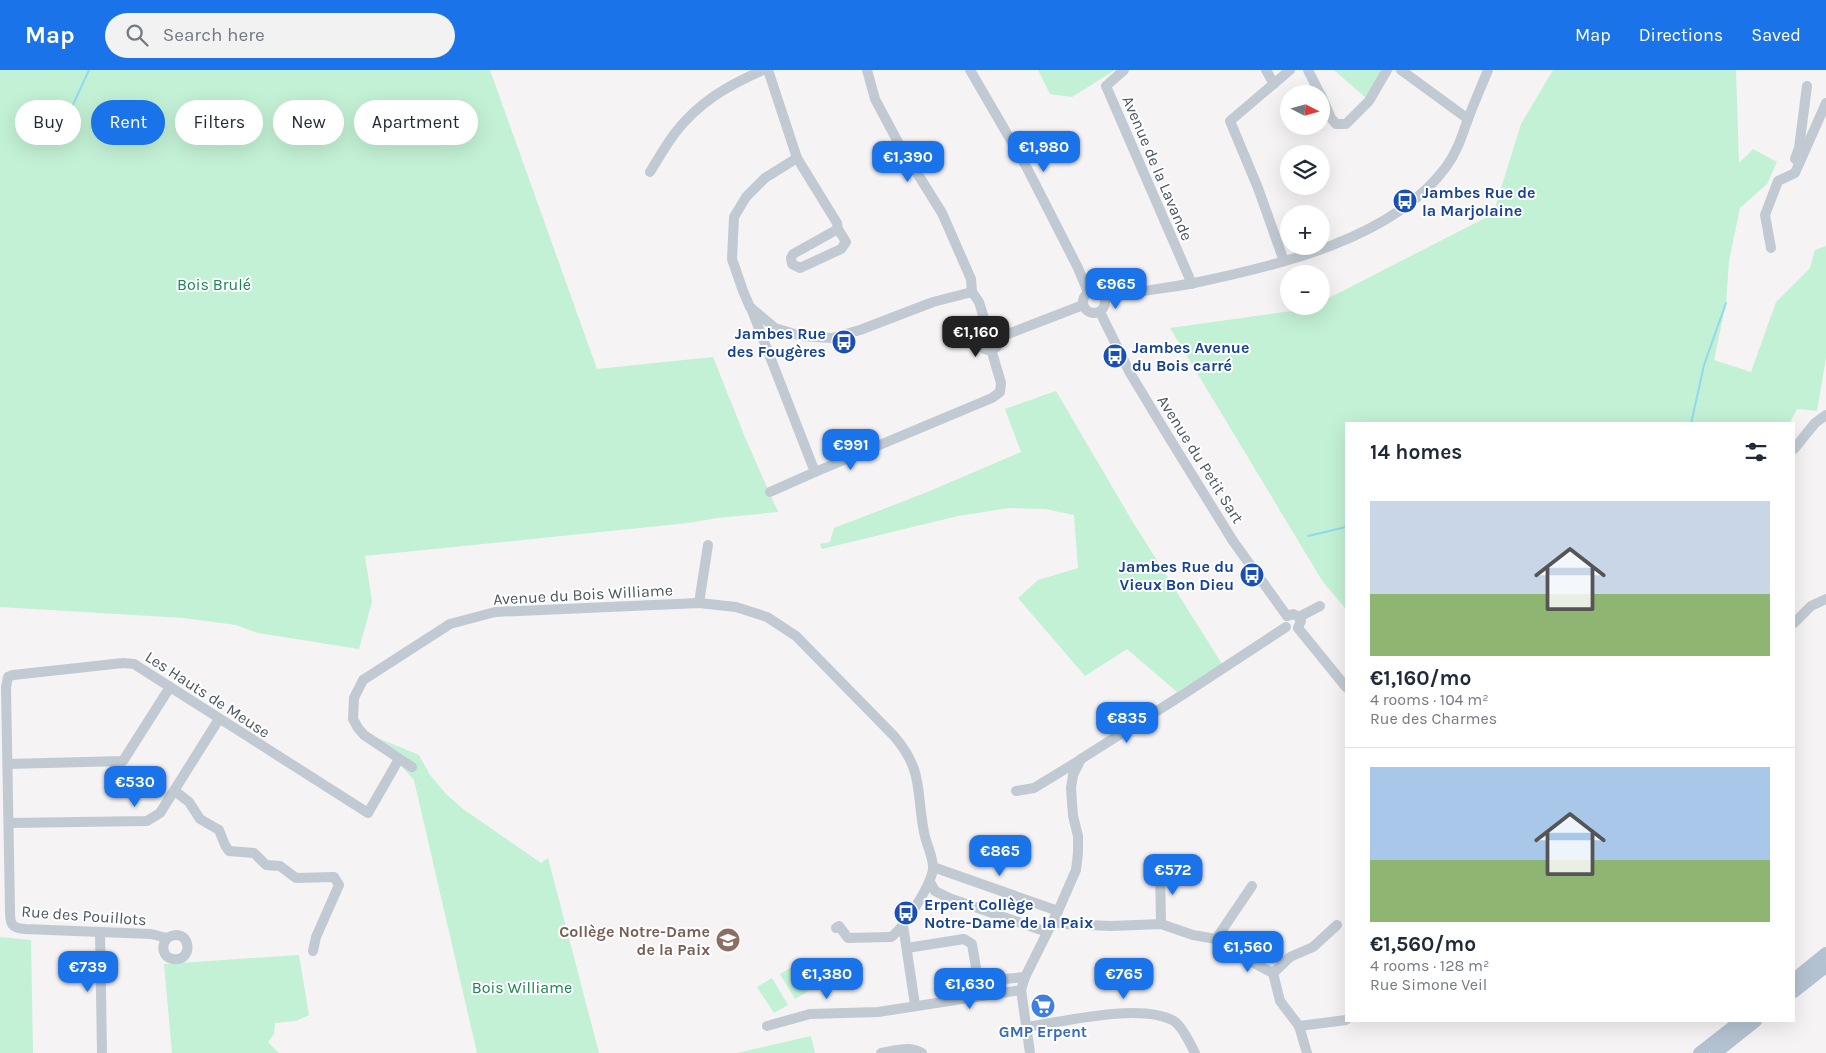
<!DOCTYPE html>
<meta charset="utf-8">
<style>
:root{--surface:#fff;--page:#f2f2f3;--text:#1f2937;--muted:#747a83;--line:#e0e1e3;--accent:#1a73e8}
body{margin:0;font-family:Karla,sans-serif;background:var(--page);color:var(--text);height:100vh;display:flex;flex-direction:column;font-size:19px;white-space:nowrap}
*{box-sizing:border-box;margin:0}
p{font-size:16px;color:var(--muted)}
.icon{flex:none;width:28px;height:28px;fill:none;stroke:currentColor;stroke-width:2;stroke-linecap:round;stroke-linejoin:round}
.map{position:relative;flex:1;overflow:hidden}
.panel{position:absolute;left:1345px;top:352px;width:450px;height:600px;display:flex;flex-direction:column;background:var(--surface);border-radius:0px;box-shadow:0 5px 20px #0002}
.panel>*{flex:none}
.banner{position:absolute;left:15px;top:30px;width:475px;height:45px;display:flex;gap:10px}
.needle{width:32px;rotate:96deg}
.controls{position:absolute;left:1280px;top:15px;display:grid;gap:10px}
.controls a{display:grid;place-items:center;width:50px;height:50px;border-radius:50%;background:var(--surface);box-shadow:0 5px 20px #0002;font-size:25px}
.price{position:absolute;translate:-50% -42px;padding:0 11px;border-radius:10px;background:var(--accent);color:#fff;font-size:16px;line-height:32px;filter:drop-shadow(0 1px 2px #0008)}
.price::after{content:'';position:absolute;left:50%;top:30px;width:15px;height:11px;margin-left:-8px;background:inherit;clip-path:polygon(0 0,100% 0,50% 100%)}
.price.selected{background:#222;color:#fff}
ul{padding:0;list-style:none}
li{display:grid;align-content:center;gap:10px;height:265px;padding:0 25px}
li+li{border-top:1px solid var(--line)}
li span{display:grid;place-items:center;height:155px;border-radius:0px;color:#555}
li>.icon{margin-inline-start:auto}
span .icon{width:90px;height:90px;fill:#fffc;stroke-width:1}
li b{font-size:21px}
h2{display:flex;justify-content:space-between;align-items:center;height:60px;padding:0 25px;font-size:21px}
.pill{padding:0 18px;border-radius:22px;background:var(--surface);box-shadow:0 5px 20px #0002;font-size:18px;line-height:45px}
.pill.selected{background:var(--accent);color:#fff}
header{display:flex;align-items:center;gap:30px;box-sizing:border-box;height:70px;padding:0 25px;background:var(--accent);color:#fff}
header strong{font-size:24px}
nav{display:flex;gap:28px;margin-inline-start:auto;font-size:18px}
.search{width:350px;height:45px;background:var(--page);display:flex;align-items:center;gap:12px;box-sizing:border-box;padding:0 18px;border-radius:28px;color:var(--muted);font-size:19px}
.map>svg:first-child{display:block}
.green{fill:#c3f1d5}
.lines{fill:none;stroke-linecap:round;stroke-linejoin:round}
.stream{stroke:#90daee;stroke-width:2}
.minor{stroke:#c1cad2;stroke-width:10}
.major{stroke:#b3c2d1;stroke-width:12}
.labels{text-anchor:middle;stroke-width:4;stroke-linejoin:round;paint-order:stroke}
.street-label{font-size:16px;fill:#4a5661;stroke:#fff}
.transit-label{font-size:16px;font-weight:bold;fill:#164399;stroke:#fff;text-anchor:start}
.park-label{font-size:16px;fill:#17864f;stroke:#fff}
.education-label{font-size:16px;font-weight:bold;fill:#785e54;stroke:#fff;text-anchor:end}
.shop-label{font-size:16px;font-weight:bold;fill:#366cbe;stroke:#fff}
</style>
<header>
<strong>Map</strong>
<div class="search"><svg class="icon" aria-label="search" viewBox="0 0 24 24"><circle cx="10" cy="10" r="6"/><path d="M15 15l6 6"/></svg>Search here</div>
<nav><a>Map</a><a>Directions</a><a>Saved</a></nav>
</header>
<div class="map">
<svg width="1826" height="983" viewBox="0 0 1826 983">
<rect width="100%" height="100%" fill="#f5f3f3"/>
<g class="green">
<polygon points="0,0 490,0 597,299 713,287 747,372 778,442 717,448 688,453 365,486 372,532 359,579 258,563 236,555 184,548 0,537"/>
<polygon points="1038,0 1115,0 1072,27 1050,24"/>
<polygon points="1334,0 1382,0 1366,28"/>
<polygon points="1553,0 1736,0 1739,93 1753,79 1777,92 1767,114 1740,138 1729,191 1726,233 1714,290 1751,302 1776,232 1810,198 1815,180 1826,176 1826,288 1817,341 1797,339 1789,354 1346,354 1346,539 1323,512 1170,258 1306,239 1312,236 1321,236 1321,232 1493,144 1521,54"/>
<polygon points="1056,321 1131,449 1222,594 1177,622 1127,579 1085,606 1018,528 1038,510 1078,498 1074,445 1045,439 1009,438 958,446 822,479 820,474 830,472 834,458 925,423 1021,382 1005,339"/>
<polygon points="378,668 419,685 430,705 447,725 463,739 541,793 548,788 599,983 477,983 414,710 402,697 408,688"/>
<polygon points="0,867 31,870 33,983 0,983"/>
<polygon points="299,885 309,945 296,951 275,953 274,964 268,972 279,983 172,983 164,894"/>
<polygon points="795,895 810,920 795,929 780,904"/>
<polygon points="772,908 788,935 774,943 757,917"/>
<polygon points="811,966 815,983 737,983"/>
</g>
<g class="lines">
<g class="stream">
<polyline points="71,39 89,0"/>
<polyline points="1691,354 1704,295 1726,233"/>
<polyline points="1308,466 1346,457"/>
</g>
<g class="minor">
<polyline points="768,0 797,88 837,153 838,159 793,184 791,188 792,194 800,198 841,179 846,172 838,159"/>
<polyline points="867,0 875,29 899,74 942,143 971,209 972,222"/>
<polyline points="970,0 1027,98 1078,198 1088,222"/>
<polyline points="1124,0 1106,16 1192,214"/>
<polyline points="1266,0 1274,14"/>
<polyline points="1308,0 1320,24"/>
<polyline points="1401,0 1468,49"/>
<polyline points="1321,25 1331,48 1336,54 1346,54 1369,31 1387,0"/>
<polyline points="797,88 765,108 746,127 734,147 732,189 743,221 750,237 775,258 801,266 832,268 860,260 933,232 972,222 979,232 987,258"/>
<polyline points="1795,89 1799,78 1807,16"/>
<path d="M650 102C658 89 666 75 675 63 699 32 727 16 763 0"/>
<polyline points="1771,178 1765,145 1778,111 1795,103 1826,33"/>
<polyline points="1284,191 1258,118 1230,51 1290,0"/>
<circle cx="1094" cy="232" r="11"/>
<path d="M1105 228C1134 221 1164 219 1194 213 1277 196 1393 169 1446 97 1457 82 1462 66 1468 49 1474 33 1481 17 1488 0"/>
<polyline points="751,238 815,402 992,328 1000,322 1001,313 991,279"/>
<polyline points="1100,242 1130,303 1165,361 1233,471 1287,546"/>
<circle cx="989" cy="269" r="11"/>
<polyline points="1000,267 1083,235"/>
<polyline points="1794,379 1815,353 1826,345"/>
<polyline points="770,422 815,402"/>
<polyline points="699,533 708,475"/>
<polyline points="1287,546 1293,544 1299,547 1301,551 1298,558"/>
<polyline points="1299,547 1320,536"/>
<polyline points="1794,553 1811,536 1826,529"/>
<polyline points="1298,558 1346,617"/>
<polyline points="8,694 123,691 170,617"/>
<path d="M412 697 364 665 358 658 353 649 354 628 363 610 450 554 495 542 699 533 736 537 767 547 796 566 894 666C924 701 916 721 924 762 926 774 934 788 933 799 931 815 904 858 891 867"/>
<polyline points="175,721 189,732 200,749 219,760 225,775 229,781 254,783 266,795 280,796 296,808 334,807 339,815 316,867 313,881"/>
<polyline points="1016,721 1034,718 1080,690"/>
<polyline points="9,753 147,751 160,743 219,649"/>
<polyline points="933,797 1058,841"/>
<polyline points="1160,799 1161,854"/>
<polyline points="930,812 935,821 949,828 1047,862"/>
<polyline points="1052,852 1065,854 1111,856 1161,854 1193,865 1216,869 1231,881 1273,903 1280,931 1299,956 1307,983"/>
<polyline points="903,855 915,935"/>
<polyline points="836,858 839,856 848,868 889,867"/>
<polyline points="100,862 102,983"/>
<path d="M167 868C161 876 162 887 173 889 195 893 191 854 167 868L151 864 25 859C11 858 10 854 10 840L6 617 8 607 13 605 123 593 134 594 368 743 399 689"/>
<polyline points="1216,869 1252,816"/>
<polyline points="907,878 964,869 972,874 977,904 993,910 1025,907"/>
<polyline points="1273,903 1290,887 1313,877 1337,855"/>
<polyline points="973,927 971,914 977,904"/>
<polyline points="767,956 810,944 878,942 1021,920"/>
<polyline points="1299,956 1346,950"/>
<path d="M1026 957C1064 952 1140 932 1174 951 1182 956 1191 975 1195 983"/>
<path d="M881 983C895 981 909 975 922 983"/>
<polyline points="1030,983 1021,920 1025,907 1058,841 1076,800 1078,783 1078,766 1073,746 1071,718 1073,705 1081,689 1187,622 1286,557"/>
</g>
<g class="major">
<polyline points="1794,909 1826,883"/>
<polyline points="1794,922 1826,897"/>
<polyline points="1699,983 1740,951"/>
<polyline points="1716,983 1756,951"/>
</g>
</g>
<defs>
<symbol id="bus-disc" viewBox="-11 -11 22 22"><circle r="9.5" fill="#1a4fb4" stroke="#fff"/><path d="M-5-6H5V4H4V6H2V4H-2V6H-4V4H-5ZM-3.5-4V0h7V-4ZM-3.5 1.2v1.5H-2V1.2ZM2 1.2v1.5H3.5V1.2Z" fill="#fff"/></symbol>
<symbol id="school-disc" viewBox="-11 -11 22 22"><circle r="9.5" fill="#8d6e63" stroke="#fff"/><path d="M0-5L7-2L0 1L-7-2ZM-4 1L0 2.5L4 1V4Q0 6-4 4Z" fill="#fff"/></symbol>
<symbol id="supermarket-disc" viewBox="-11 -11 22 22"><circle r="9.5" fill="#3f7fe0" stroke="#fff"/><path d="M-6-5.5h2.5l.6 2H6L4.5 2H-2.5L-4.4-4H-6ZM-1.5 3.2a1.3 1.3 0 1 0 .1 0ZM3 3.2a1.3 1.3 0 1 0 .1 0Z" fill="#fff"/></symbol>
</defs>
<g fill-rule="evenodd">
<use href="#bus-disc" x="1391" y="117" width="28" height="28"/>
<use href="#bus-disc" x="830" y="258" width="28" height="28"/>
<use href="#bus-disc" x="1101" y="272" width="28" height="28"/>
<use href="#bus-disc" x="1238" y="491" width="28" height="28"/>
<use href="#bus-disc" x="892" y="829" width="28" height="28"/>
<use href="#school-disc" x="714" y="856" width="28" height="28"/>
<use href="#supermarket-disc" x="1029" y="922" width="28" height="28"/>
</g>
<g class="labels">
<g class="street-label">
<text transform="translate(1158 98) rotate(67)" y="6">Avenue de la Lavande</text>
<text transform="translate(1201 389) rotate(58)" y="6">Avenue du Petit Sart</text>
<text transform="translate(583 524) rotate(-3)" y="6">Avenue du Bois Williame</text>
<text transform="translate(208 624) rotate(33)" y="6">Les Hauts de Meuse</text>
<text transform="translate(84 845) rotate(4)" y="6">Rue des Pouillots</text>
</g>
<g class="transit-label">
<text x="1422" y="128">Jambes Rue de<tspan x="1422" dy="18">la Marjolaine</tspan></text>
<text x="826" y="269" text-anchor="end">Jambes Rue<tspan x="826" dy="18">des Fougères</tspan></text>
<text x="1132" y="283">Jambes Avenue<tspan x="1132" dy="18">du Bois carré</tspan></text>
<text x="1234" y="502" text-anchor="end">Jambes Rue du<tspan x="1234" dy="18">Vieux Bon Dieu</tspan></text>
<text x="924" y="840">Erpent Collège<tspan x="924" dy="18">Notre-Dame de la Paix</tspan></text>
</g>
<g class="park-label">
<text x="214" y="220">Bois Brulé</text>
<text x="522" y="923">Bois Williame</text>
</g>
<g class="education-label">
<text x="710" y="867">Collège Notre-Dame<tspan x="710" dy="18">de la Paix</tspan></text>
</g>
<g class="shop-label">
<text x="1043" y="967">GMP Erpent</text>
</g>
</g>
</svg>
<div class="controls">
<a><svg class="needle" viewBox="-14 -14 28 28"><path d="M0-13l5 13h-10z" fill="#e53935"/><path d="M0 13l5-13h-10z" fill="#747a83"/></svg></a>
<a><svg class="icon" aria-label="layers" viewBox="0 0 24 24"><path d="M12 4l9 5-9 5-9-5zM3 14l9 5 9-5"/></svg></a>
<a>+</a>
<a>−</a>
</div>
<b class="price" style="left:1044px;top:103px">€1,980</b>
<b class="price" style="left:908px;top:113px">€1,390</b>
<b class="price" style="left:1116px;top:240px">€965</b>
<b class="price selected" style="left:976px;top:288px">€1,160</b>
<b class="price" style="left:851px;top:401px">€991</b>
<b class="price" style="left:1127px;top:674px">€835</b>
<b class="price" style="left:135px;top:738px">€530</b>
<b class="price" style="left:1000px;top:807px">€865</b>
<b class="price" style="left:1173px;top:826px">€572</b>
<b class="price" style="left:1248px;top:903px">€1,560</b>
<b class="price" style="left:88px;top:923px">€739</b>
<b class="price" style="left:827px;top:930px">€1,380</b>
<b class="price" style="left:1124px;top:930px">€765</b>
<b class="price" style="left:970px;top:940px">€1,630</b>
<div class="banner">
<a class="pill">Buy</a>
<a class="pill selected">Rent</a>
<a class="pill">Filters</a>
<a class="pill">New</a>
<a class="pill">Apartment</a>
</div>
<section class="panel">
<h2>14 homes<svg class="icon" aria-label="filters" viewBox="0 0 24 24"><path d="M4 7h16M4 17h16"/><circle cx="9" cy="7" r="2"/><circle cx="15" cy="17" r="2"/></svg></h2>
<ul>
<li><span style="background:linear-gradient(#c9d6e8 60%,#8fb573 0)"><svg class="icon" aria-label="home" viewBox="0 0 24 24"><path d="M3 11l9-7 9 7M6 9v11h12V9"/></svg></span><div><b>€1,160/mo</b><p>4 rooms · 104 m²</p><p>Rue des Charmes</p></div></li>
<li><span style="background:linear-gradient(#a9c7e8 60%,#8fb573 0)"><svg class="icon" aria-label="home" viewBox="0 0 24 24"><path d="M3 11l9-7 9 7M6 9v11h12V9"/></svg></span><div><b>€1,560/mo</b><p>4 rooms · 128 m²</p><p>Rue Simone Veil</p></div></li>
</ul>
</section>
</div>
